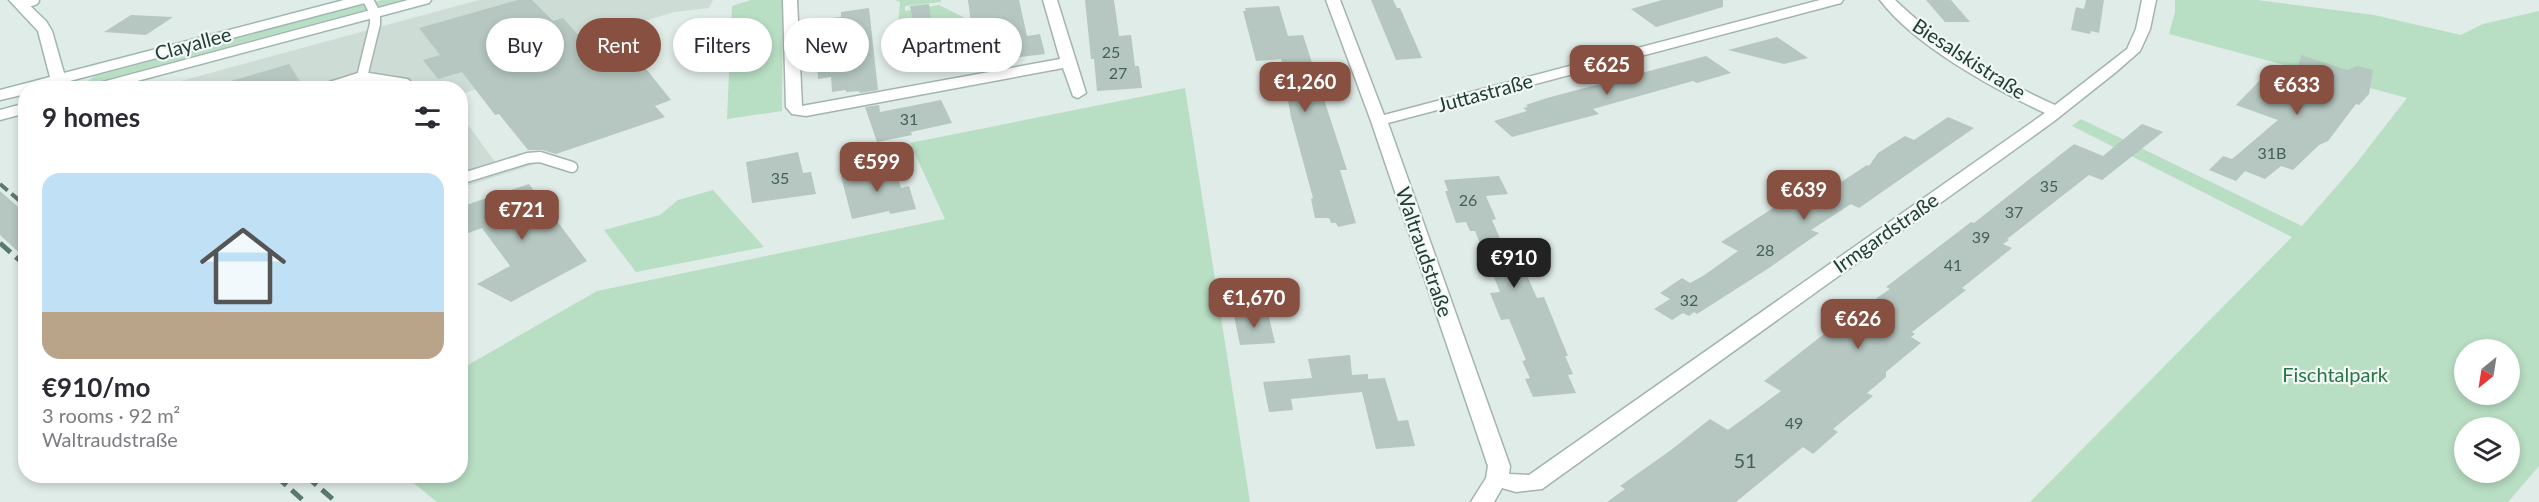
<!DOCTYPE html>
<meta charset="utf-8">
<style>
:root{--surface:#fff;--page:#f7f7f7;--text:#2b2b33;--muted:#7c7c81;--accent:#875041}
body{margin:0;font-family:Lato,sans-serif;background:var(--page);color:var(--text);height:100vh;display:flex;flex-direction:column;font-size:22px;white-space:nowrap}
*{box-sizing:border-box;margin:0}
p{font-size:20px;color:var(--muted)}
.icon{flex:none;width:33px;height:33px;fill:none;stroke:currentColor;stroke-width:2;stroke-linecap:round;stroke-linejoin:round}
.map{position:relative;flex:1;overflow:hidden}
.side{position:absolute;left:18px;top:81px;width:450px;height:402px;display:flex;flex-direction:column;background:var(--surface);border-radius:24px;box-shadow:0 3px 9px #0003}
.side>*{flex:none}
.hud{position:absolute;left:486px;top:18px;width:570px;height:54px;display:flex;gap:12px}
.needle{width:39px;rotate:210deg}
.controls{position:absolute;left:2454px;top:339px;display:grid;gap:12px}
.controls a{display:grid;place-items:center;width:66px;height:66px;border-radius:50%;background:var(--surface);box-shadow:0 3px 9px #0003;font-size:30px}
.price{position:absolute;translate:-50% -51px;padding:0 14px;border-radius:12px;background:var(--accent);color:#fff;font-size:20px;line-height:39px;filter:drop-shadow(0 2px 3px #0008)}
.price::after{content:'';position:absolute;left:50%;top:36px;width:18px;height:14px;margin-left:-9px;background:inherit;clip-path:polygon(0 0,100% 0,50% 100%)}
.price.selected{background:#222;color:#fff}
ul{padding:0;list-style:none}
li{display:grid;align-content:center;gap:12px;height:318px;padding:0 24px}
li span{display:grid;place-items:center;height:186px;border-radius:18px;color:#555}
li>.icon{margin-inline-start:auto}
span .icon{width:108px;height:108px;fill:#fffc;stroke-width:1}
li b{font-size:26px}
h2{display:flex;justify-content:space-between;align-items:center;height:72px;padding:0 24px;font-size:26px}
.chip{padding:0 21px;border-radius:27px;background:var(--surface);box-shadow:0 3px 9px #0003;font-size:21px;line-height:54px}
.chip.selected{background:var(--accent);color:#fff}
.map>svg:first-child{display:block}
.built{fill:#cedcd6}
.green{fill:#b8dec3;fill-rule:evenodd}
.building{fill:#b5c7c0}
.lines{fill:none;stroke-linecap:round;stroke-linejoin:round}
.lane-casing{stroke:#a3b4ae;stroke-width:13}
.street-casing{stroke:#a3b4ae;stroke-width:3}
.secondary-casing{stroke:#9eb8af;stroke-width:3}
.lane{stroke:#fff;stroke-width:10}
.street{fill:#fff;fill-rule:evenodd}
.secondary{fill:#fff;fill-rule:evenodd}
.rail-far1{stroke:#5a7971;stroke-width:4;stroke-dasharray:10 5;stroke-linecap:butt}
.rail{stroke:#5a7971;stroke-width:5;stroke-dasharray:14 7;stroke-linecap:butt}
.labels{text-anchor:middle;stroke-width:4.5;stroke-linejoin:round;paint-order:stroke}
.number-label{font-size:16px;fill:#456058}
.street-label{font-size:20px;fill:#203d36;stroke:#f1f8f5}
.park-label{font-size:20px;fill:#297548;stroke:#f1f8f5}
.near-number-label{font-size:20px;fill:#456058}
</style>
<div class="map">
<svg width="2539" height="502" viewBox="0 0 2539 502">
<rect width="100%" height="100%" fill="#e0ece7"/>
<g class="built">
<polygon points="479,0 713,0 709,8 674,12 622,28 633,40 461,94 460,88 155,88"/>
<polygon points="460,114 496,163 517,157 538,163 461,188"/>
</g>
<g class="green">
<polygon points="382,0 402,0 99,81 88,81 95,76"/>
<polygon points="751,0 783,0 782,111 727,119 732,6"/>
<polygon points="895,0 941,0 941,2 905,6 905,11 939,5 965,18 940,52 908,57 901,49 903,46 940,41 940,36 905,43 909,33 898,27 900,2"/>
<path d="M2175 0H2257L2374 15 2461 35 2483 24 2539 11V466L2508 502H2030L2292 237 2072 126 2081 119 2302 226 2355 165 2407 98 2169 34 2175 12ZM2464 350H2510V394H2464ZM2464 428H2510V472H2464Z"/>
<polygon points="1185,88 1250,502 437,502 405,476 460,476 461,369 597,291 945,219 910,143"/>
<polygon points="713,190 764,247 636,272 604,230 660,215 678,200"/>
</g>
<g class="building">
<polygon points="518,0 532,0 553,21 563,18 601,61 623,54 626,57 634,54 671,100 655,106 665,117 556,154 542,150 528,150 499,114 495,115 462,72 438,79 423,60 440,55 419,28"/>
<polygon points="968,0 1019,0 1027,36 1040,34 1045,54 987,61 984,49 970,50 966,32 972,31"/>
<polygon points="1085,0 1114,0 1119,36 1131,35 1135,66 1139,66 1142,88 1097,91 1094,59 1091,59"/>
<polygon points="1371,0 1393,0 1397,8 1400,8 1422,58 1396,60"/>
<polygon points="1662,0 1723,0 1723,7 1656,27 1631,9"/>
<polygon points="1926,0 1951,0 1970,22 1945,22"/>
<polygon points="2086,0 2104,0 2099,33 2091,31 2090,34 2071,30 2076,7 2084,9"/>
<polygon points="929,4 936,60 922,62 910,6"/>
<polygon points="1279,6 1288,36 1303,35 1347,170 1340,170 1356,223 1338,227 1336,223 1331,223 1329,218 1315,218 1311,199 1313,198 1291,117 1288,100 1292,100 1281,59 1256,61 1243,11 1246,11 1245,8"/>
<polygon points="869,8 878,90 860,93 859,91 846,92 846,90 832,92 831,77 818,79 816,39 812,39 812,20 841,17 841,12"/>
<polygon points="131,15 173,17 146,35 104,32"/>
<polygon points="1777,37 1808,58 1784,64 1728,50"/>
<polygon points="2301,55 2347,70 2358,66 2373,70 2369,94 2359,105 2356,104 2328,141 2319,145 2293,170 2281,166 2265,179 2245,171 2236,181 2209,170 2223,156 2232,159 2278,120 2236,105 2267,73 2294,82"/>
<polygon points="1706,56 1731,73 1697,83 1693,81 1593,109 1599,114 1512,137 1494,121 1527,111 1523,108 1528,107 1526,105 1547,98"/>
<polygon points="289,64 301,83 284,88 225,88 224,83"/>
<polygon points="941,100 952,123 911,132 912,135 877,142 865,107 879,105 880,112"/>
<polygon points="1948,117 1974,128 1859,208 1851,204 1811,230 1819,233 1769,268 1697,314 1694,312 1689,316 1683,313 1672,320 1654,309 1670,299 1660,293 1682,278 1690,283 1703,276 1738,251 1721,242 1784,201 1800,209 1867,165 1869,166 1878,153 1905,136 1914,140"/>
<polygon points="2142,124 2163,132 2102,180 2089,175 2007,239 2009,240 2003,244 2012,248 1962,288 1966,290 1912,332 1915,334 1911,337 1921,343 1886,372 1886,377 1867,393 1873,396 1833,429 1838,432 1813,454 1803,447 1736,502 1607,502 1625,489 1620,486 1671,450 1710,419 1728,430 1781,391 1764,381 1824,334 1890,289 1886,287 1971,222 1974,223 2074,144 2103,156"/>
<polygon points="798,152 803,173 811,172 816,194 752,203 746,162"/>
<polygon points="894,165 901,188 909,186 916,209 890,214 889,211 852,219 841,176"/>
<polygon points="1499,176 1508,194 1486,196 1496,219 1492,220 1509,259 1519,258 1537,298 1544,297 1568,356 1565,356 1573,374 1568,375 1576,393 1533,397 1525,379 1530,378 1522,361 1526,360 1509,319 1501,320 1490,293 1500,292 1475,231 1470,231 1466,222 1456,223 1445,191 1448,191 1444,180"/>
<polygon points="529,184 587,261 511,302 477,284 510,266 482,228 460,236 460,207"/>
<polygon points="0,191 26,214 26,259 0,235"/>
<polygon points="1268,313 1275,343 1240,345 1234,316"/>
<polygon points="1350,355 1352,375 1368,374 1368,379 1385,378 1398,421 1408,420 1415,446 1376,449 1362,392 1291,399 1293,410 1269,412 1263,382 1312,378 1308,359"/>
</g>
<g class="lines">
<defs>
<g id="lane">
<polyline points="368,0 375,13 375,24 362,77 406,84 409,88"/>
<polyline points="22,4 34,0"/>
<polyline points="327,88 362,77"/>
<polyline points="460,179 528,158 540,157 572,167"/>
</g>
<g id="street">
<polygon points="783,0 797,0 802,106 1060,59 1043,0 1057,0 1086,93 1078,98 1073,96 1063,68 806,116 792,114 786,107"/>
<path d="M1326 0H1340L1384 115 1820 0H1843L1841 3 1388 123 1510 466 1509 474 1529 475 2045 113C1994 89 1915 46 1880 0H1895C1941 44 1997 79 2055 105L2127 49 2136 29 2142 0H2156L2150 29 2140 51 2116 72 2053 122 1542 489 1516 492 1502 488 1494 502H1471L1486 478 1488 466 1371 121Z"/>
</g>
<g id="secondary">
<polygon points="9,0 24,0 46,21 52,31 64,73 344,0 367,0 365,3 66,82 67,88 53,88 52,86 26,88 26,94 0,100 0,90 50,77 38,31"/>
<polygon points="408,0 431,0 429,3 111,88 88,88 91,85"/>
<polygon points="26,103 26,113 0,120 0,110"/>
</g>
</defs>
<use href="#lane" class="lane-casing"/>
<use href="#street" class="street-casing"/>
<use href="#secondary" class="secondary-casing"/>
<use href="#lane" class="lane"/>
<use href="#street" class="street"/>
<use href="#secondary" class="secondary"/>
<polyline class="rail-far1" points="0,184 26,206"/>
<g class="rail">
<polyline points="0,243 26,266"/>
<polyline points="276,476 305,502"/>
<polyline points="306,476 336,502"/>
</g>
</g>
<g class="labels">
<g class="number-label">
<text x="1111" y="58">25</text>
<text x="1118" y="79">27</text>
<text x="909" y="125">31</text>
<text x="2272" y="159">31B</text>
<text x="780" y="184">35</text>
<text x="2049" y="192">35</text>
<text x="1468" y="206">26</text>
<text x="2014" y="218">37</text>
<text x="1981" y="243">39</text>
<text x="1765" y="256">28</text>
<text x="1953" y="271">41</text>
<text x="1689" y="306">32</text>
<text x="1794" y="429">49</text>
</g>
<g class="street-label">
<text transform="translate(193 44) rotate(-15)" y="7">Clayallee</text>
<text transform="translate(1969 59) rotate(33)" y="7">Biesalskistraße</text>
<text transform="translate(1485 93) rotate(-15)" y="7">Juttastraße</text>
<text transform="translate(1886 233) rotate(-35)" y="7">Irmgardstraße</text>
<text transform="translate(1424 252) rotate(71)" y="7">Waltraudstraße</text>
</g>
<g class="park-label">
<text x="2335" y="382">Fischtalpark</text>
</g>
<g class="near-number-label">
<text x="1745" y="468">51</text>
</g>
</g>
</svg>
<div class="controls">
<a><svg class="needle" viewBox="-14 -14 28 28"><path d="M0-13l5 13h-10z" fill="#e53935"/><path d="M0 13l5-13h-10z" fill="#7c7c81"/></svg></a>
<a><svg class="icon" aria-label="layers" viewBox="0 0 24 24"><path d="M12 4l9 5-9 5-9-5zM3 14l9 5 9-5"/></svg></a>
</div>
<b class="price" style="left:1607px;top:96px">€625</b>
<b class="price" style="left:1305px;top:113px">€1,260</b>
<b class="price" style="left:2297px;top:116px">€633</b>
<b class="price" style="left:877px;top:193px">€599</b>
<b class="price" style="left:1804px;top:221px">€639</b>
<b class="price" style="left:522px;top:241px">€721</b>
<b class="price selected" style="left:1514px;top:289px">€910</b>
<b class="price" style="left:1254px;top:329px">€1,670</b>
<b class="price" style="left:1858px;top:350px">€626</b>
<div class="hud">
<a class="chip">Buy</a>
<a class="chip selected">Rent</a>
<a class="chip">Filters</a>
<a class="chip">New</a>
<a class="chip">Apartment</a>
</div>
<section class="side">
<h2>9 homes<svg class="icon" aria-label="filters" viewBox="0 0 24 24"><path d="M4 7h16M4 17h16"/><circle cx="9" cy="7" r="2"/><circle cx="15" cy="17" r="2"/></svg></h2>
<ul>
<li><span style="background:linear-gradient(#bfe0f5 75%,#b9a48a 0)"><svg class="icon" aria-label="home" viewBox="0 0 24 24"><path d="M3 11l9-7 9 7M6 9v11h12V9"/></svg></span><div><b>€910/mo</b><p>3 rooms · 92 m²</p><p>Waltraudstraße</p></div></li>
</ul>
</section>
</div>
